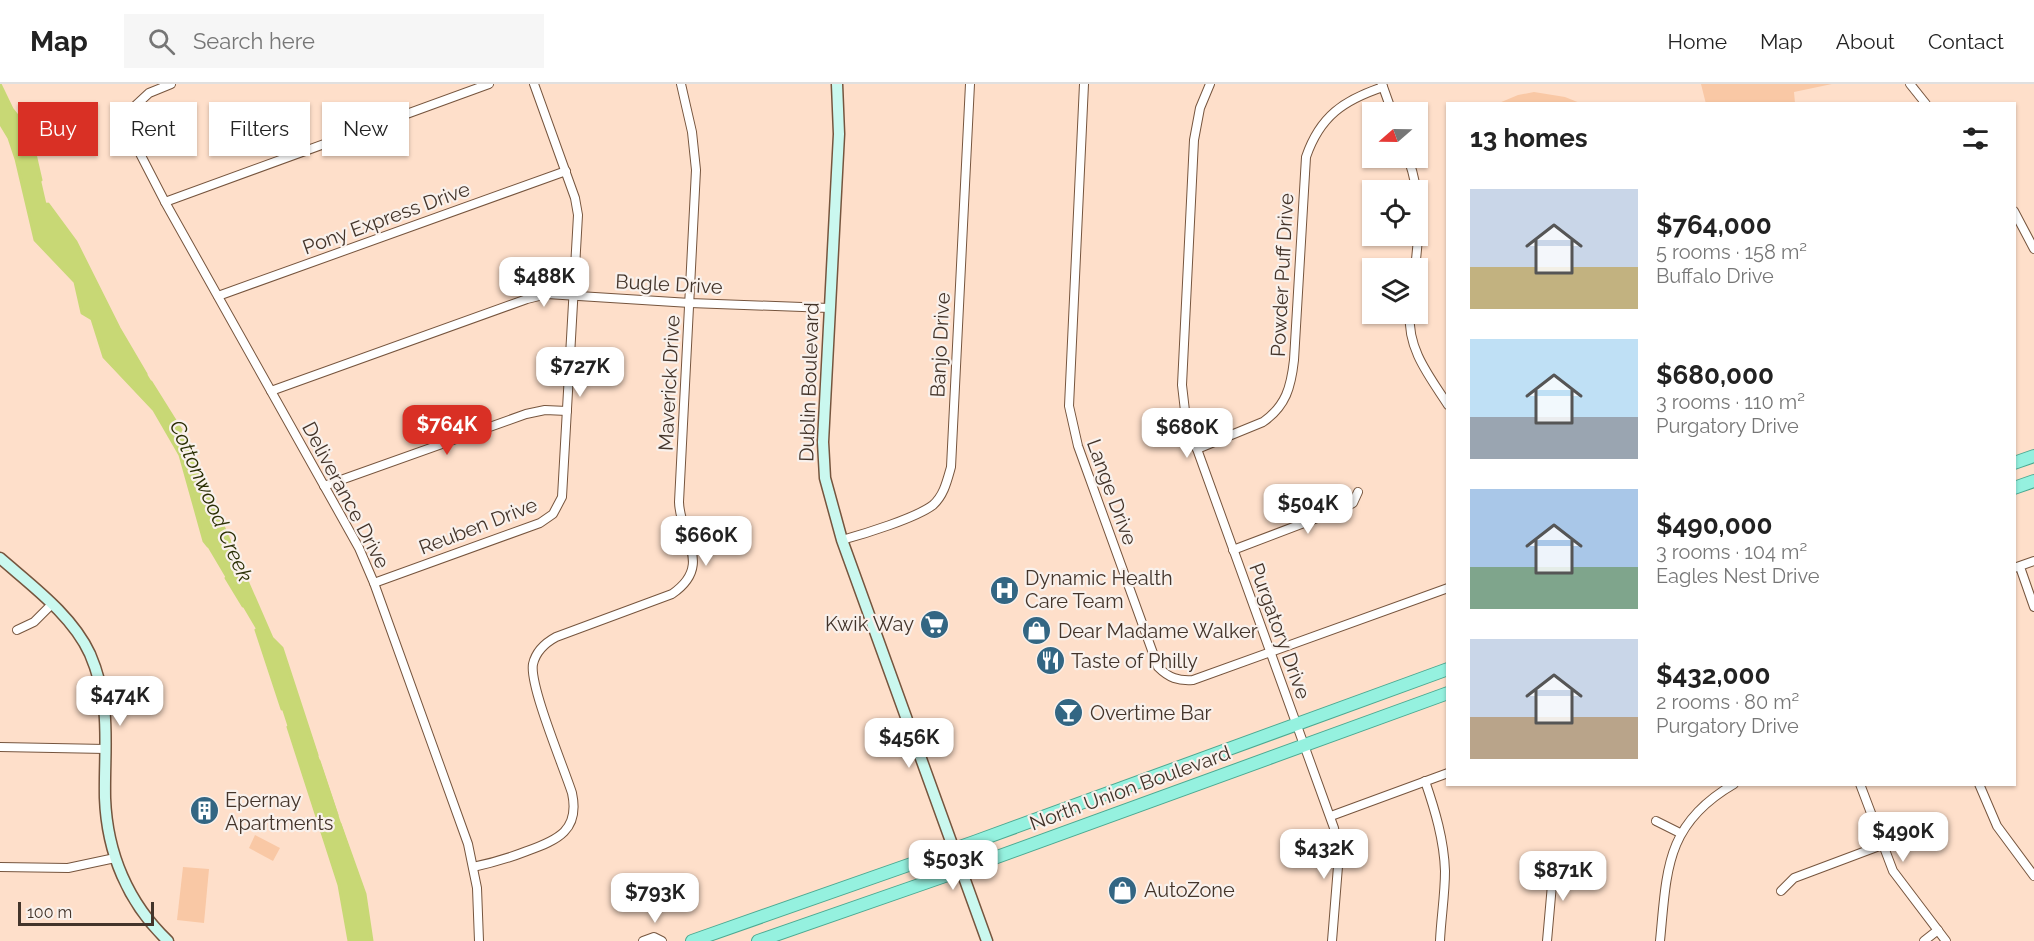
<!DOCTYPE html>
<meta charset="utf-8">
<style>
:root{--surface:#fff;--page:#f6f6f6;--text:#222;--muted:#767676;--line:#e0e0e0;--accent:#d93025}
body{margin:0;font-family:Raleway,sans-serif;background:var(--page);color:var(--text);height:100vh;display:flex;flex-direction:column;font-size:22px;white-space:nowrap}
*{box-sizing:border-box;margin:0}
p{font-size:20px;color:var(--muted)}
.icon{flex:none;width:33px;height:33px;fill:none;stroke:currentColor;stroke-width:2;stroke-linecap:round;stroke-linejoin:round}
.map{position:relative;flex:1;overflow:hidden}
.details{position:absolute;left:1446px;top:18px;width:570px;height:684px;display:flex;flex-direction:column;background:var(--surface);border-radius:0px;box-shadow:0 2px 4px #0004}
.details>*{flex:none}
.guide{position:absolute;left:18px;top:18px;width:570px;height:54px;display:flex;gap:12px}
.needle{width:39px;rotate:250deg}
.controls{position:absolute;left:1362px;top:18px;display:grid;gap:12px}
.controls a{display:grid;place-items:center;width:66px;height:66px;border-radius:0px;background:var(--surface);box-shadow:0 2px 4px #0004;font-size:30px}
.scale{position:absolute;left:18px;bottom:15px;width:136px;box-sizing:border-box;padding-left:6px;border:3px solid #43342a;border-top:0;font-size:16px;line-height:21px;white-space:nowrap;color:#43342a;-webkit-text-stroke:4px #f9f1ec;paint-order:stroke}
.price{position:absolute;translate:-50% -51px;padding:0 14px;border-radius:12px;background:#fff;color:#222;font-size:20px;line-height:39px;filter:drop-shadow(0 2px 3px #0008)}
.price::after{content:'';position:absolute;left:50%;top:36px;width:18px;height:14px;margin-left:-9px;background:inherit;clip-path:polygon(0 0,100% 0,50% 100%)}
.price.selected{background:var(--accent);color:#fff}
ul{padding:0;list-style:none}
li{display:flex;align-items:center;gap:18px;height:150px;padding:0 24px}
li span{display:grid;place-items:center;flex:none;width:168px;height:120px;border-radius:0px;color:#555}
li>.icon{margin-inline-start:auto}
span .icon{width:72px;height:72px;fill:#fffc;stroke-width:1}
li b{font-size:26px}
h2{display:flex;justify-content:space-between;align-items:center;height:72px;padding:0 24px;font-size:26px}
.tag{padding:0 21px;border-radius:0px;background:var(--surface);box-shadow:0 2px 4px #0004;font-size:21px;line-height:54px}
.tag.selected{background:var(--accent);color:#fff}
header{display:flex;align-items:center;gap:36px;box-sizing:border-box;height:84px;padding:0 30px;background:var(--surface);border-bottom:2px solid var(--line)}
header strong{font-size:28px}
nav{display:flex;gap:33px;margin-inline-start:auto;font-size:21px}
.search{width:420px;height:54px;background:var(--page);display:flex;align-items:center;gap:15px;box-sizing:border-box;padding:0 21px;border-radius:0px;color:var(--muted);font-size:22px}
.map>svg:first-child{display:block}
.green{fill:#f9c8a5}
.water{fill:#c8d875}
.lines{fill:none;stroke-linecap:round;stroke-linejoin:round}
.stream{stroke:#c8d875;stroke-width:3}
.street-casing{stroke:#76553e;stroke-width:10}
.secondary-casing{stroke:#76553e;stroke-width:13}
.primary-casing{stroke:#4ba991;stroke-width:14}
.street{stroke:#fff;stroke-width:8}
.secondary{stroke:#caf8ef;stroke-width:10}
.primary{stroke:#95f1df;stroke-width:12}
.labels{text-anchor:middle;stroke-width:4.5;stroke-linejoin:round;paint-order:stroke}
.street-label{font-size:20px;fill:#43342a;stroke:#f9f1ec}
.poi-label{font-size:20px;fill:#43342a;stroke:#f9f1ec;text-anchor:start}
.water-label{font-size:21px;font-style:italic;fill:#2a2f04;stroke:#f9f1ec}
</style>
<header>
<strong>Map</strong>
<div class="search"><svg class="icon" aria-label="search" viewBox="0 0 24 24"><circle cx="10" cy="10" r="6"/><path d="M15 15l6 6"/></svg>Search here</div>
<nav><a>Home</a><a>Map</a><a>About</a><a>Contact</a></nav>
</header>
<div class="map">
<svg width="2034" height="857" viewBox="0 0 2034 857">
<rect width="100%" height="100%" fill="#fedfca"/>
<g class="green">
<polygon points="1701,0 1832,0 1794,8 1795,19 1706,20"/>
<polygon points="1534,8 1565,13 1580,19 1499,19 1518,11"/>
<polygon points="255,751 280,764 273,777 249,764"/>
<polygon points="183,783 209,785 204,839 177,836"/>
</g>
<polygon class="water" points="0,0 12,25 30,48 46,118 76,158 119,244 180,344 272,554 282,564 365,810 372,857 349,857 339,801 256,545 204,457 180,371 154,326 104,273 92,235 82,229 75,198 35,156 16,75 9,54 0,39"/>
<g class="lines">
<g class="stream">
<polyline points="0,0 12,25 30,48 41,96"/>
<polyline points="0,39 9,54 16,75 35,156 75,198 82,229 92,235 104,273 154,326 180,371 204,457 208,462"/>
<polyline points="48,120 76,158 119,244 146,290"/>
<polyline points="151,298 181,346"/>
<polyline points="185,355 272,554 282,564 317,671"/>
<polyline points="226,494 243,522"/>
<polyline points="256,546 282,625"/>
<polyline points="288,643 339,801 349,857"/>
<polyline points="319,677 337,731"/>
<polyline points="340,740 365,810 372,857"/>
</g>
<defs>
<g id="street">
<polyline points="171,0 149,9 135,22 130,39 133,56 165,118 359,464 374,499 468,760 477,804 479,857"/>
<path d="M1084 0 1069 322 1078 362 1158 583C1169 594 1178 597 1193 596L1448 504"/>
<polyline points="1210,0 1200,24 1194,56 1182,301 1185,327 1197,365 1334,744 1339,770 1332,857"/>
<polyline points="1382,0 1392,28"/>
<polyline points="1910,0 1926,20"/>
<polyline points="118,38 130,39"/>
<path d="M1408 74C1422 113 1420 143 1415 184"/>
<polyline points="165,118 489,0"/>
<polyline points="2014,127 2034,165"/>
<polyline points="218,212 566,87"/>
<path d="M1410 230C1407 265 1430 293 1448 321"/>
<polyline points="271,307 527,215 547,210 690,219 829,224"/>
<path d="M1197 365 1263 338C1286 322 1291 303 1294 276L1306 73C1320 32 1344 16 1383 3"/>
<polyline points="324,402 526,330 545,326 567,327"/>
<path d="M842 456C864 450 916 434 933 421 944 411 947 397 951 383L970 0"/>
<polyline points="1233,466 1346,423 1353,419 1358,408"/>
<polyline points="2020,483 2034,523"/>
<polyline points="2014,484 2034,477"/>
<polyline points="374,499 540,439 553,430 562,413 578,131 575,114 534,0"/>
<polyline points="17,546 34,538 52,520"/>
<polyline points="0,663 106,665"/>
<path d="M1425 697C1435 726 1444 756 1445 787 1445 811 1441 834 1440 857"/>
<polyline points="1860,700 1893,787 1946,857"/>
<polyline points="1979,700 1997,742 2034,792"/>
<polyline points="1331,732 1448,689"/>
<polyline points="1656,737 1680,749"/>
<polyline points="0,783 68,784 115,774"/>
<path d="M473 783C492 779 509 774 527 767 558 756 580 746 572 709 564 684 529 601 533 580 536 567 545 559 556 553L672 510C714 481 680 454 679 418L696 86 692 48 681 0"/>
<polyline points="1781,807 1794,794 1882,761"/>
<polyline points="643,857 654,853 662,857"/>
<polyline points="1547,857 1554,778"/>
<path d="M1660 857C1667 786 1665 740 1734 700"/>
<polyline points="1924,857 1938,846"/>
</g>
<g id="secondary">
<polyline points="837,0 839,50 823,358 825,394 842,456 987,857"/>
<path d="M0 474C32 502 72 531 90 570 112 621 104 662 105 714 107 769 128 819 168 857"/>
</g>
<g id="primary">
<polyline points="2014,379 2034,372"/>
<polyline points="2014,404 2034,397"/>
<polyline points="692,857 974,758 1448,585"/>
<polyline points="758,857 942,793 1448,609"/>
</g>
</defs>
<use href="#street" class="street-casing"/>
<use href="#secondary" class="secondary-casing"/>
<use href="#primary" class="primary-casing"/>
<use href="#street" class="street"/>
<use href="#secondary" class="secondary"/>
<use href="#primary" class="primary"/>
</g>
<defs>
<symbol id="hospital-disc" viewBox="-11 -11 22 22"><circle r="9.5" fill="#336683" stroke="#f9f1ec"/><path d="M-5-5h3v3.5h4V-5h3V5h-3V1.5h-4V5h-3Z" fill="#fff"/></symbol>
<symbol id="supermarket-disc" viewBox="-11 -11 22 22"><circle r="9.5" fill="#336683" stroke="#f9f1ec"/><path d="M-6-5.5h2.5l.6 2H6L4.5 2H-2.5L-4.4-4H-6ZM-1.5 3.2a1.3 1.3 0 1 0 .1 0ZM3 3.2a1.3 1.3 0 1 0 .1 0Z" fill="#fff"/></symbol>
<symbol id="shop-disc" viewBox="-11 -11 22 22"><circle r="9.5" fill="#336683" stroke="#f9f1ec"/><path d="M-5-2.5h2.3a2.7 3.5 0 0 1 5.4 0H5L5.5 6h-11ZM-1.5-2.5h3a1.5 2.3 0 0 0-3 0Z" fill="#fff"/></symbol>
<symbol id="restaurant-disc" viewBox="-11 -11 22 22"><circle r="9.5" fill="#336683" stroke="#f9f1ec"/><path d="M-5-6h1v4h1v-4h1v4h1v-4h1v5L-1.5 .5V6h-2V.5L-5-1ZM5-6V6H3V1.5H1.5Q1.5-4 5-6Z" fill="#fff"/></symbol>
<symbol id="bar-disc" viewBox="-11 -11 22 22"><circle r="9.5" fill="#336683" stroke="#f9f1ec"/><path d="M-6-5H6L.8 .8V4.5H3.5V6h-7V4.5H-.8V.8Z" fill="#fff"/></symbol>
<symbol id="building-disc" viewBox="-11 -11 22 22"><circle r="9.5" fill="#336683" stroke="#f9f1ec"/><path d="M-4-6H4V6H1V3H-1V6H-4ZM-2.5-4.3h1.7v1.8h-1.7ZM.8-4.3h1.7v1.8H.8ZM-2.5-1h1.7V.8h-1.7ZM.8-1h1.7V.8H.8Z" fill="#fff"/></symbol>
</defs>
<g fill-rule="evenodd">
<use href="#hospital-disc" x="988" y="490" width="33" height="33"/>
<use href="#supermarket-disc" x="918" y="524" width="33" height="33"/>
<use href="#shop-disc" x="1020" y="530" width="33" height="33"/>
<use href="#restaurant-disc" x="1034" y="560" width="33" height="33"/>
<use href="#bar-disc" x="1052" y="612" width="33" height="33"/>
<use href="#building-disc" x="188" y="710" width="33" height="33"/>
<use href="#shop-disc" x="1106" y="790" width="33" height="33"/>
</g>
<g class="labels">
<g class="street-label">
<text transform="translate(386 134) rotate(-20)" y="7">Pony Express Drive</text>
<text transform="translate(1282 191) rotate(-87)" y="7">Powder Puff Drive</text>
<text transform="translate(669 200) rotate(3)" y="7">Bugle Drive</text>
<text transform="translate(940 261) rotate(-87)" y="7">Banjo Drive</text>
<text transform="translate(809 298) rotate(-88)" y="7">Dublin Boulevard</text>
<text transform="translate(669 299) rotate(-87)" y="7">Maverick Drive</text>
<text transform="translate(1112 408) rotate(70)" y="7">Lange Drive</text>
<text transform="translate(346 411) rotate(62)" y="7">Deliverance Drive</text>
<text transform="translate(478 442) rotate(-21)" y="7">Reuben Drive</text>
<text transform="translate(1280 547) rotate(70)" y="7">Purgatory Drive</text>
<text transform="translate(1130 704) rotate(-20)" y="7">North Union Boulevard</text>
</g>
<g class="poi-label">
<text x="1025" y="501">Dynamic Health<tspan x="1025" dy="23">Care Team</tspan></text>
<text x="914" y="547" text-anchor="end">Kwik Way</text>
<text x="1058" y="554">Dear Madame Walker</text>
<text x="1071" y="584">Taste of Philly</text>
<text x="1090" y="636">Overtime Bar</text>
<text x="225" y="723">Epernay<tspan x="225" dy="23">Apartments</tspan></text>
<text x="1144" y="813">AutoZone</text>
</g>
<g class="water-label">
<text transform="translate(211 417) rotate(66)" y="7">Cottonwood Creek</text>
</g>
</g>
</svg>
<div class="controls">
<a><svg class="needle" viewBox="-14 -14 28 28"><path d="M0-13l5 13h-10z" fill="#e53935"/><path d="M0 13l5-13h-10z" fill="#767676"/></svg></a>
<a><svg class="icon" aria-label="locate" viewBox="0 0 24 24"><circle cx="12" cy="12" r="6"/><path d="M12 2v4M12 18v4M2 12h4M18 12h4"/></svg></a>
<a><svg class="icon" aria-label="layers" viewBox="0 0 24 24"><path d="M12 4l9 5-9 5-9-5zM3 14l9 5 9-5"/></svg></a>
</div>
<div class="scale">100 m</div>
<b class="price" style="left:544px;top:224px">$488K</b>
<b class="price" style="left:580px;top:314px">$727K</b>
<b class="price selected" style="left:447px;top:372px">$764K</b>
<b class="price" style="left:1187px;top:375px">$680K</b>
<b class="price" style="left:1308px;top:451px">$504K</b>
<b class="price" style="left:706px;top:483px">$660K</b>
<b class="price" style="left:120px;top:643px">$474K</b>
<b class="price" style="left:909px;top:685px">$456K</b>
<b class="price" style="left:1903px;top:779px">$490K</b>
<b class="price" style="left:1324px;top:796px">$432K</b>
<b class="price" style="left:953px;top:807px">$503K</b>
<b class="price" style="left:1563px;top:818px">$871K</b>
<b class="price" style="left:655px;top:840px">$793K</b>
<div class="guide">
<a class="tag selected">Buy</a>
<a class="tag">Rent</a>
<a class="tag">Filters</a>
<a class="tag">New</a>
</div>
<section class="details">
<h2>13 homes<svg class="icon" aria-label="filters" viewBox="0 0 24 24"><path d="M4 7h16M4 17h16"/><circle cx="9" cy="7" r="2"/><circle cx="15" cy="17" r="2"/></svg></h2>
<ul>
<li><span style="background:linear-gradient(#c9d6e8 65%,#c2b280 0)"><svg class="icon" aria-label="home" viewBox="0 0 24 24"><path d="M3 11l9-7 9 7M6 9v11h12V9"/></svg></span><div><b>$764,000</b><p>5 rooms · 158 m²</p><p>Buffalo Drive</p></div></li>
<li><span style="background:linear-gradient(#bfe0f5 65%,#9aa5b1 0)"><svg class="icon" aria-label="home" viewBox="0 0 24 24"><path d="M3 11l9-7 9 7M6 9v11h12V9"/></svg></span><div><b>$680,000</b><p>3 rooms · 110 m²</p><p>Purgatory Drive</p></div></li>
<li><span style="background:linear-gradient(#a9c7e8 65%,#7fa58c 0)"><svg class="icon" aria-label="home" viewBox="0 0 24 24"><path d="M3 11l9-7 9 7M6 9v11h12V9"/></svg></span><div><b>$490,000</b><p>3 rooms · 104 m²</p><p>Eagles Nest Drive</p></div></li>
<li><span style="background:linear-gradient(#c9d6e8 65%,#b9a48a 0)"><svg class="icon" aria-label="home" viewBox="0 0 24 24"><path d="M3 11l9-7 9 7M6 9v11h12V9"/></svg></span><div><b>$432,000</b><p>2 rooms · 80 m²</p><p>Purgatory Drive</p></div></li>
</ul>
</section>
</div>
